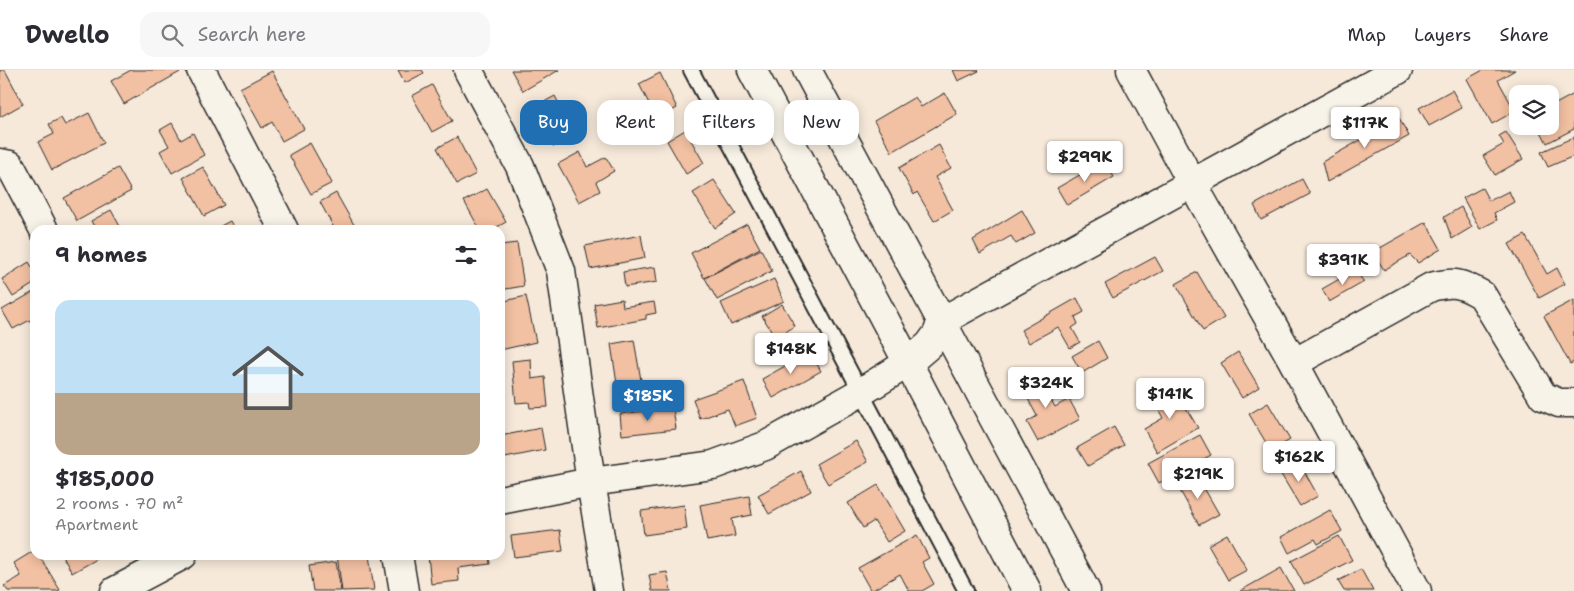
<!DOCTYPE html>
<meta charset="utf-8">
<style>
:root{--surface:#fff;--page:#f7f7f7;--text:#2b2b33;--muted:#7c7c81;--line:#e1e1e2;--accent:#1f6fb2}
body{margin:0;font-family:"Shantell Sans",sans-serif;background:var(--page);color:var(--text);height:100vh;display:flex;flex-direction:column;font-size:19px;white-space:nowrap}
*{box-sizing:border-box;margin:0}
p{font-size:16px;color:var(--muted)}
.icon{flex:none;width:28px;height:28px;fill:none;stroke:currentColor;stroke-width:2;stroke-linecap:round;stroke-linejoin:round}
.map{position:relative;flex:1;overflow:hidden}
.panel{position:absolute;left:30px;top:155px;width:475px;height:335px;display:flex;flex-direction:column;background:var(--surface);border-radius:15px;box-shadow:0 2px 12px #0003}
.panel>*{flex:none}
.banner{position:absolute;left:520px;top:30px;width:475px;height:45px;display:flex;gap:10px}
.buttons{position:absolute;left:1509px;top:15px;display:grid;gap:10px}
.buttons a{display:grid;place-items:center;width:50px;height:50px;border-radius:10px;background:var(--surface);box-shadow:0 2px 12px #0003;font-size:25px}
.price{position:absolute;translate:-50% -42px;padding:0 11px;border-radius:5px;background:#fff;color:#222;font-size:16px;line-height:32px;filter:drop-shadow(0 1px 2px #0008)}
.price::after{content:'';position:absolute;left:50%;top:30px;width:15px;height:11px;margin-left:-8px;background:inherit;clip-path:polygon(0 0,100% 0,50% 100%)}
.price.selected{background:var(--accent);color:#fff}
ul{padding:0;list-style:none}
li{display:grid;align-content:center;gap:10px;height:265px;padding:0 25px}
li span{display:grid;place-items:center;height:155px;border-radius:15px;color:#555}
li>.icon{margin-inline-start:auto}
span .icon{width:90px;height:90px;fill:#fffc;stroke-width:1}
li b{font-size:21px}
h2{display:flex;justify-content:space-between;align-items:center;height:60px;padding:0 25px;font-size:21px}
.tag{padding:0 18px;border-radius:15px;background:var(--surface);box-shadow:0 2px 12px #0003;font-size:18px;line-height:45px}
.tag.selected{background:var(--accent);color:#fff}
header{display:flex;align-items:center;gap:30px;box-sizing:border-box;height:70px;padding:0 25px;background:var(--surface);border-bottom:1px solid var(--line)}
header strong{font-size:24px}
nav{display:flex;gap:28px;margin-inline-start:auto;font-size:18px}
.search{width:350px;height:45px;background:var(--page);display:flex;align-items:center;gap:12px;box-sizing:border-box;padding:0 18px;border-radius:15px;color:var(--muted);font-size:19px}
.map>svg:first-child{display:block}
.building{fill:#f2c0a2;stroke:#2b2b2b}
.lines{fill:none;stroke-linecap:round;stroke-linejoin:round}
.service-casing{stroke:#2b2b2b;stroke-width:18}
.minor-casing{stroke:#2b2b2b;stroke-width:31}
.tertiary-casing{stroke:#2b2b2b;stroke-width:31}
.service{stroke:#f7f3e8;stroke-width:14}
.minor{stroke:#f7f3e8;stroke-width:28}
.tertiary{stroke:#f7f3e8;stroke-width:28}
</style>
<header>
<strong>Dwello</strong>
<div class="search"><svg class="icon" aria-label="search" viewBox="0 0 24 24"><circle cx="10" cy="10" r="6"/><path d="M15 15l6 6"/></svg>Search here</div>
<nav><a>Map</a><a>Layers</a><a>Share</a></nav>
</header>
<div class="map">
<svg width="1574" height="521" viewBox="0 0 1574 521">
<rect width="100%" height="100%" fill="#f6e9da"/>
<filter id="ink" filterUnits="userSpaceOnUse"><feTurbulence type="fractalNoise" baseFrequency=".02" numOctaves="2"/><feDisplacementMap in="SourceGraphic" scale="10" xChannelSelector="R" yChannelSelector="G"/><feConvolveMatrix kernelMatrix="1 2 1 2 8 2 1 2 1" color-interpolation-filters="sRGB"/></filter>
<g filter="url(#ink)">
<g class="building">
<polygon points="0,0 5,0 23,34 0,47"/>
<polygon points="131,0 179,0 180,2 124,34 111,11"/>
<polygon points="398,0 422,0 424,3 405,13"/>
<polygon points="511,0 559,0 523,21"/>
<polygon points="953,0 978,0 979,1 958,11"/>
<polygon points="1483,0 1515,0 1498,10 1515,41 1492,54 1467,9"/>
<polygon points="272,1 304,59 282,71 272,52 262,58 240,18"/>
<polygon points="660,3 677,38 657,49 639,14"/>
<polygon points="432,15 452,51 432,62 412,26"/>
<polygon points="1452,20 1462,38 1429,56 1419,38"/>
<polygon points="945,23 957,44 892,82 874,51 915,27 921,37"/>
<polygon points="1574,24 1574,59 1547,73 1538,56 1550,56 1550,37"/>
<polygon points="555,26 575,65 553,77 533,38"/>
<polygon points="89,43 104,73 52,100 38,72 54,64 49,54 61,48 65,55"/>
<polygon points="650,45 657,56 634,69 628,58"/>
<polygon points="1399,48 1409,66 1327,112 1322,92"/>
<polygon points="172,53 181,70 193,63 204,85 172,103 160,81 169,76 160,60"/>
<polygon points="685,60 704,93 686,104 667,71"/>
<polygon points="1506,62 1523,89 1495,105 1483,86 1504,74 1499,66"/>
<polygon points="457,67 476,104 457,114 437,78"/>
<polygon points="1574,67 1574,86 1548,97 1541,82"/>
<polygon points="310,73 332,113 311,124 289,85"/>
<polygon points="939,75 951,98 935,107 953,140 934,151 917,122 914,125 899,98"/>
<polygon points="580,82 587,97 606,87 614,101 596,112 600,121 579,132 558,94"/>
<polygon points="1104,91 1114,107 1067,135 1057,118"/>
<polygon points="203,97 224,135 204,146 183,108"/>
<polygon points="118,98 131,121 77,151 64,128"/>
<polygon points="1302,109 1310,124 1261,150 1254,135"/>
<polygon points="714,110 736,144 715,158 693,123"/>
<polygon points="1482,118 1489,131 1509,121 1514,132 1494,143 1497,150 1480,159 1463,128"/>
<polygon points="487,119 506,152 492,160 480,160 464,131"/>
<polygon points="336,123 357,160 335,160 320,132"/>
<polygon points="1461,137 1472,157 1452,169 1444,147"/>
<polygon points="111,140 122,160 96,160 91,151"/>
<polygon points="1022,140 1035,163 1016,174 1011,166 980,184 973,170"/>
<polygon points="230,151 235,160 213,160"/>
<polygon points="1426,152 1441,179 1418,193 1410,185 1384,200 1373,182"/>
<polygon points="747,154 760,178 704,208 691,183"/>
<polygon points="641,165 645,188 590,199 585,176"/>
<polygon points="1525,165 1547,204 1557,198 1565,214 1539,228 1509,174"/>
<polygon points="517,173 524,216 500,220 500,175"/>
<polygon points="761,179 772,201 717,230 705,208"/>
<polygon points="1155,187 1163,201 1113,228 1105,214"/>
<polygon points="29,192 35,202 35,213 13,227 2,209"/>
<polygon points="655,197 657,212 625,217 623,202"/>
<polygon points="1355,200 1364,212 1329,232 1322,219"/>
<polygon points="1197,202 1224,248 1203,261 1176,214"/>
<polygon points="774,209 784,231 731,255 721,233"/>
<polygon points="35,221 35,259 30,250 13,259 2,240"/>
<polygon points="526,226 536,272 500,280 500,256 502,255 500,245 500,232"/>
<polygon points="1077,228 1084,242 1075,247 1078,254 1072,258 1080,272 1070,278 1058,257 1029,273 1021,260"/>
<polygon points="622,229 623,237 654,232 656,243 646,245 646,249 598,258 594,234"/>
<polygon points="1574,230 1574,292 1570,294 1544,246"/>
<polygon points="782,234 795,256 776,268 762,246"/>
<polygon points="634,270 641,310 617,314 611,274"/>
<polygon points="1098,271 1107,288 1082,303 1072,286"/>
<polygon points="810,282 821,301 773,328 762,309"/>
<polygon points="1238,282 1259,317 1242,328 1221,293"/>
<polygon points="531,289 532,309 545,307 548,337 530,338 529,332 516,333 512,291"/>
<polygon points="1036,301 1055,337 1069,329 1080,349 1038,372 1027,352 1037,346 1018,310"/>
<polygon points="744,311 757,348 735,356 728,339 700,349 693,329"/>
<polygon points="1173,316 1198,358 1157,382 1144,359 1163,348 1152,328"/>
<polygon points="1268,333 1290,370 1271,381 1249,344"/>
<polygon points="673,338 676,359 622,365 620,344"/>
<polygon points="1114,357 1124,375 1088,396 1077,378"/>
<polygon points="541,358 545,380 500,389 500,366"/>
<polygon points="1200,365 1211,385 1159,413 1148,393"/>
<polygon points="856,371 868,392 828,414 816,394"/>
<polygon points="1298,390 1318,426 1300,436 1279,401"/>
<polygon points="801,401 811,421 769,444 758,425"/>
<polygon points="1196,404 1219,444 1199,455 1177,415"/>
<polygon points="878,415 905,461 887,472 874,451 863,458 848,433"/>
<polygon points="749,426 752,445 732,449 735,466 707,471 700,435"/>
<polygon points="684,435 687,459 644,465 641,441"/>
<polygon points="1330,440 1342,461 1318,474 1315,469 1289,483 1281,467"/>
<polygon points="560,460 563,481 514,487 511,466"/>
<polygon points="1227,464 1247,500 1228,510 1208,475"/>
<polygon points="917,465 929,488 922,492 934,514 922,521 909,521 900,504 871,521 858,498"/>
<polygon points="1339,466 1352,490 1304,515 1291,491"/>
<polygon points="35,480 35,485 39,485 60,520 57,521 8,521 4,516 21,506 14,493"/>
<polygon points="62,485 104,485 72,503"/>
<polygon points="337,485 369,485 374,520 342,521"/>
<polygon points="428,485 489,485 490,494 458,498 459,511 431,514"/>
<polygon points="336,492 341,521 313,521 309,496"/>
<polygon points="1281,498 1294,521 1240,521"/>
<polygon points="1361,499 1373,521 1344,521 1338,511"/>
<polygon points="667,502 671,521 652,521 649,505"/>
</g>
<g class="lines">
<defs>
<polyline id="service" points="691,0 966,521"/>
<g id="minor">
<polyline points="201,0 284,160"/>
<polyline points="468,0 520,96 561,201 591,412 609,521"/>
<polyline points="807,0 1086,521"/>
<polyline points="1131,0 1192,113 1294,293 1417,521"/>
<polyline points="0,93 10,95 44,160"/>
<path d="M1294 293 1431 217C1455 211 1461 213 1482 225L1543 326 1559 333H1574"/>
<polyline points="500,430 591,412 713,395 765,376 861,322 908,293 929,275 937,264 942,251 1398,0"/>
<polyline points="398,485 404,521"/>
<polyline points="115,521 183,485"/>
</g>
<polyline id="tertiary" points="752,0 908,293 1027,521"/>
</defs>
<use href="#service" class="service-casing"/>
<use href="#minor" class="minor-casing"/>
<use href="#tertiary" class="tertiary-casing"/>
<use href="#service" class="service"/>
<use href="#minor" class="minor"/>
<use href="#tertiary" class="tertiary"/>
</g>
</g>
</svg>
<div class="buttons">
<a><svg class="icon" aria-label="layers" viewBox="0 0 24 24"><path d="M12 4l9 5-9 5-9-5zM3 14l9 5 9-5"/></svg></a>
</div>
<b class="price" style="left:1365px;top:79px">$117K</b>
<b class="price" style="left:1085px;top:113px">$299K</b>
<b class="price" style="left:1343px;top:216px">$391K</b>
<b class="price" style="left:791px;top:305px">$148K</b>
<b class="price" style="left:1046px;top:339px">$324K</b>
<b class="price" style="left:1170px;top:350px">$141K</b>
<b class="price selected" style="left:648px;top:352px">$185K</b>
<b class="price" style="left:1299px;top:413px">$162K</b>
<b class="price" style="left:1198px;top:430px">$219K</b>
<div class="banner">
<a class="tag selected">Buy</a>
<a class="tag">Rent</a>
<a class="tag">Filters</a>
<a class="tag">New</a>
</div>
<section class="panel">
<h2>9 homes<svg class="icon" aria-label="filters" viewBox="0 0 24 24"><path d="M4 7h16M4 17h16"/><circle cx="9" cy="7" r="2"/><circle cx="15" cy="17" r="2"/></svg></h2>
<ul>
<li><span style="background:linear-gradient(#bfe0f5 60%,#b9a48a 0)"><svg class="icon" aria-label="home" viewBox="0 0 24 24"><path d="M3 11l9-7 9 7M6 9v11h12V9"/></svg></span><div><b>$185,000</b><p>2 rooms · 70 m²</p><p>Apartment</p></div></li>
</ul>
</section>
</div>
